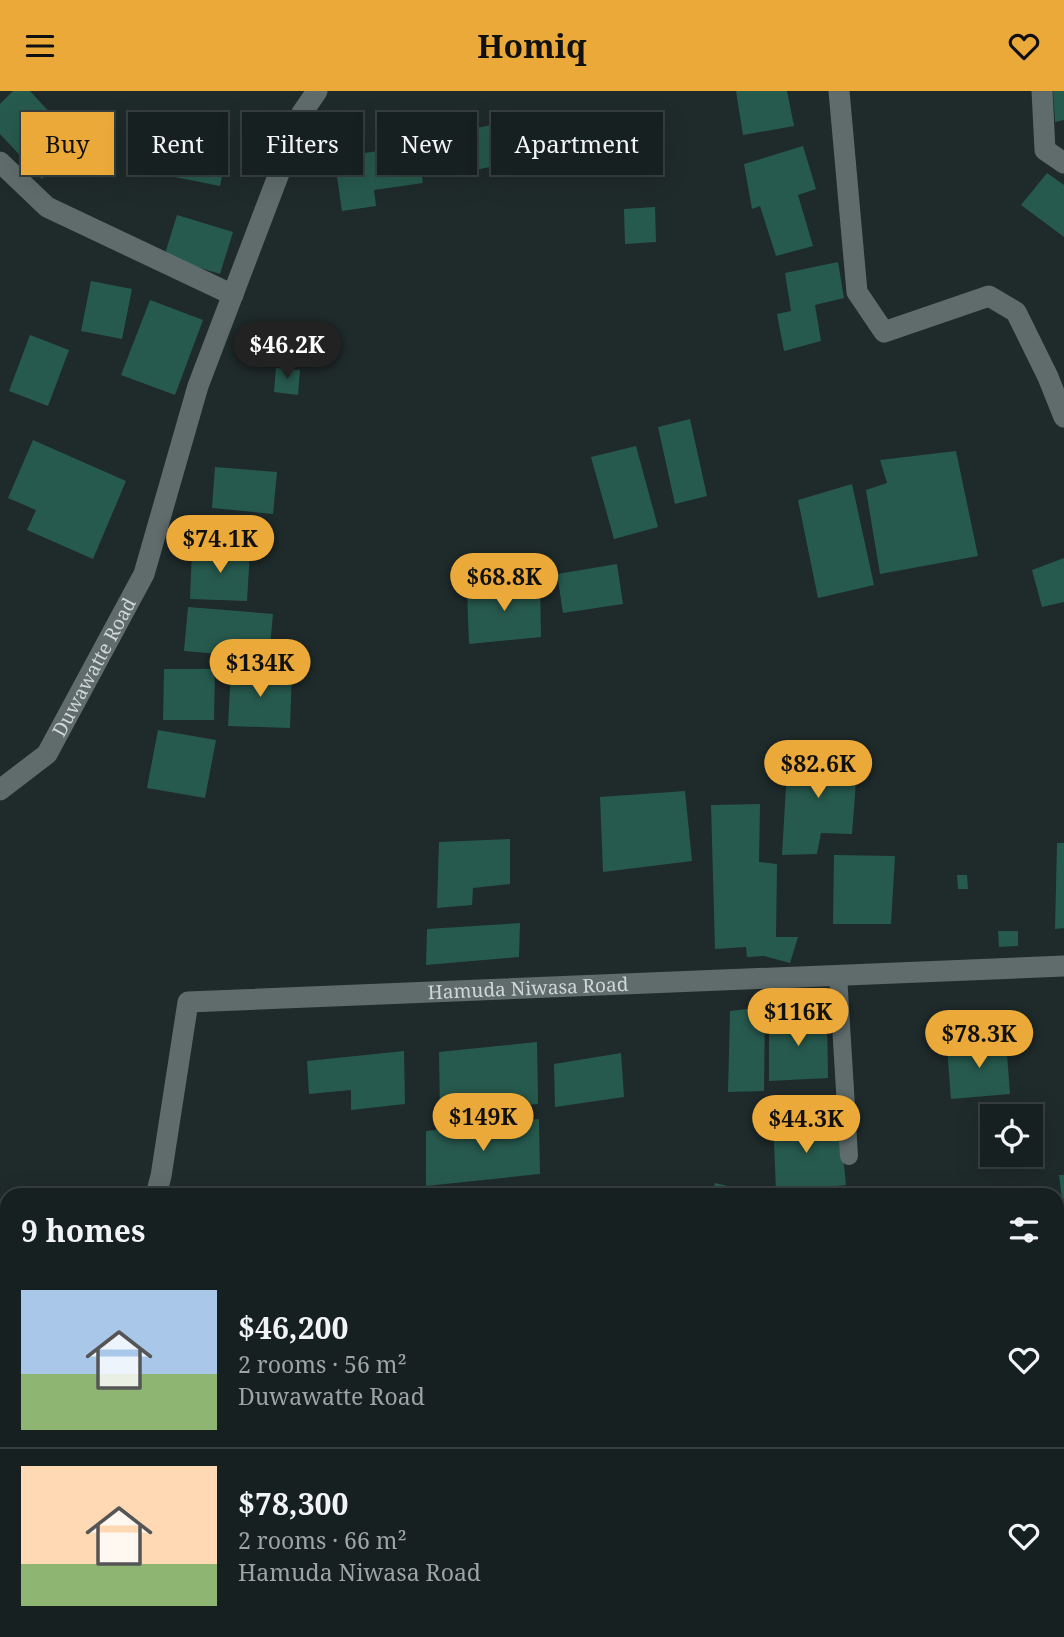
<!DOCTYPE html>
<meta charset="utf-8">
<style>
:root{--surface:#172020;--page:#202829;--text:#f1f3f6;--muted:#9ea3a5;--line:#363e3e;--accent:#eba93a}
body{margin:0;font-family:"Noto Serif",serif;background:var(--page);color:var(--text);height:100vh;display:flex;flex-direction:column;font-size:26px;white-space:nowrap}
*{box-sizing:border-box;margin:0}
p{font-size:23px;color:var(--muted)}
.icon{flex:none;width:38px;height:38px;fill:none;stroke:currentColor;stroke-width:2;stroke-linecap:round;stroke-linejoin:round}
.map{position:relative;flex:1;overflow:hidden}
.panel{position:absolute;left:0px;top:1097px;width:1064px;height:450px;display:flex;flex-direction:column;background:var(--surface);border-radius:21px 21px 0 0;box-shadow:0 7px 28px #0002,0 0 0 2px var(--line)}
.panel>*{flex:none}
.hud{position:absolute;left:21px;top:21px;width:700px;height:63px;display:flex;gap:14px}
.buttons{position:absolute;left:980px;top:1013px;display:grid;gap:14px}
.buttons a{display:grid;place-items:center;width:63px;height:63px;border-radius:0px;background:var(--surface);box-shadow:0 7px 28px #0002,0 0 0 2px var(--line);font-size:35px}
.price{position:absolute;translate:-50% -60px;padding:0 16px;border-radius:24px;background:var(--accent);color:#111;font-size:23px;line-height:46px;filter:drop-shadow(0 2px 4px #0008)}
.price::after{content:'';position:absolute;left:50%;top:42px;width:21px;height:16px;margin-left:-10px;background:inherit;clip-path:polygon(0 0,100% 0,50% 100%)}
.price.active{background:#222;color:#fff}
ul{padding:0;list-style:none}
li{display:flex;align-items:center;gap:21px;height:175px;padding:0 21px}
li+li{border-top:2px solid var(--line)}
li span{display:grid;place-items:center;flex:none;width:196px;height:140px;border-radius:0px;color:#555}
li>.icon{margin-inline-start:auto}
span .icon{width:84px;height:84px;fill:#fffc;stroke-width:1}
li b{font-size:30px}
h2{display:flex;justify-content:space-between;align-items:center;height:84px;padding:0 21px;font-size:30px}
.tag{padding:0 24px;border-radius:0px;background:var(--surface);box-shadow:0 7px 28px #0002,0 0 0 2px var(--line);font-size:24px;line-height:63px}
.tag.active{background:var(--accent);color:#111}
header{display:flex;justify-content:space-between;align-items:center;height:91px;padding:0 21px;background:var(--accent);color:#111;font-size:32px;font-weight:700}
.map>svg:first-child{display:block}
.building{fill:#275a4e}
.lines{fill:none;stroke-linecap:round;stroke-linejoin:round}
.lane{stroke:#606c6c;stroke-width:18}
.street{stroke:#606c6c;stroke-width:21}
.labels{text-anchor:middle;stroke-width:6;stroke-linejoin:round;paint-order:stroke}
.street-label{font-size:19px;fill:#cfd6d6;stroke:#162021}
</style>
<header><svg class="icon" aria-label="menu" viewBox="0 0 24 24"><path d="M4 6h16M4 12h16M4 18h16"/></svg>Homiq<svg class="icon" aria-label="heart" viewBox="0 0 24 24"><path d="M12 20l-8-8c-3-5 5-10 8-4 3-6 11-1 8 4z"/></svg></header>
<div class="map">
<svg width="1064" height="1546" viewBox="0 0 1064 1546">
<rect width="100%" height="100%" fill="#1f2a2a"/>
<g class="building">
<polygon points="13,0 30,0 79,53 42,88 0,43 0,13"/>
<polygon points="736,0 787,0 794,35 743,44"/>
<polygon points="1053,0 1064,0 1064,29 1055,31"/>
<polygon points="491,34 499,74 461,82 453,42"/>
<polygon points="178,47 228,57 220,95 170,85"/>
<polygon points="417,55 423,92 374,99 376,115 342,120 334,66"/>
<polygon points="803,55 816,98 798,104 813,155 776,165 760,115 752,118 744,73"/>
<polygon points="1047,82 1064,94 1064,146 1021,114"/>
<polygon points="655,116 656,151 625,153 624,118"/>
<polygon points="177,124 233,141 220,183 164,166"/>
<polygon points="838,171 844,207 815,214 821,250 784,260 777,223 791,220 785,182"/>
<polygon points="91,190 132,198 122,248 81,240"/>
<polygon points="150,209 203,229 175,304 121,284"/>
<polygon points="30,244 69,259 48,315 9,300"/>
<polygon points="276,277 300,279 298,304 274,301"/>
<polygon points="690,328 707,405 675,413 658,336"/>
<polygon points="33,349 126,390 93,468 27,439 36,419 8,407"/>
<polygon points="636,355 658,436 614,448 591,366"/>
<polygon points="956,360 978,465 880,483 866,399 887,392 880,369"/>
<polygon points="215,376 277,381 273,423 212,417"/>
<polygon points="852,393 874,494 818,507 798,409"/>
<polygon points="192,458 250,460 247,510 190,508"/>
<polygon points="1064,467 1064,511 1042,516 1032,479"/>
<polygon points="617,473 623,513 563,522 557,483"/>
<polygon points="540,491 541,546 469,553 467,499"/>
<polygon points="188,516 273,523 269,567 184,560"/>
<polygon points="164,578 215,578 214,629 163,629"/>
<polygon points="231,578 292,580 290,637 228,635"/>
<polygon points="158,639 216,649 205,707 147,697"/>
<polygon points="788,661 858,665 852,743 821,742 817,763 782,764"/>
<polygon points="685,700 692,770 603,781 600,706"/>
<polygon points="760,713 759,771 777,773 776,846 798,846 790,872 764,865 747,866 746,856 715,858 711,714"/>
<polygon points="510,748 510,793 473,797 472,814 437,817 439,751"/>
<polygon points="1057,752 1064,752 1064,837 1055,838"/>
<polygon points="834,764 895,765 891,833 833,833"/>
<polygon points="957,784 967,784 968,798 958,798"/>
<polygon points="520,832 519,866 426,874 427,838"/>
<polygon points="998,840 1018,840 1018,855 999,856"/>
<polygon points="765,916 764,1000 728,1001 730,920"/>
<polygon points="827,925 828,987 769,990 769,926"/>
<polygon points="1006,950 1010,1003 951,1008 947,956"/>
<polygon points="537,951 538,1013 440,1022 439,961"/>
<polygon points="404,960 405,1013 351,1019 351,999 309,1003 307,970"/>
<polygon points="621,962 624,1006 555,1016 554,973"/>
<polygon points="817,1020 817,1045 841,1044 846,1094 776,1101 773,1026"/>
<polygon points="539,1028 540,1083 426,1095 426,1040"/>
<polygon points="1059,1084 1064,1084 1064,1108 1062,1108"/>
<polygon points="715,1092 762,1103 762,1104 712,1104"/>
<polygon points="1064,1468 1064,1517 1057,1518 1057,1469"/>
</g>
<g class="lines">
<polyline class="lane" points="838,884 849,1065"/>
<g class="street">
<polyline points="839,0 857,201 884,241 989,205 1016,221 1048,286 1064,326"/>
<polyline points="1042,0 1045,59 1064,72"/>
<polyline points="0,71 47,116 233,204"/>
<path id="s1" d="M0 699 47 663 144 483 198 295 302 22 317 0"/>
<path id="s2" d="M156 1104 161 1085 188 911 1064 875"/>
<polyline points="3,1469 7,1462"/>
<polyline points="594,1540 604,1546"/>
<polyline points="664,1546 665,1540"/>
</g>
</g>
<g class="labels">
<g class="street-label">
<text dy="7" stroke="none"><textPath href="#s1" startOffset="158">Duwawatte Road</textPath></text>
<text dy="7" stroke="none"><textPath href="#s2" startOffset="536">Hamuda Niwasa Road</textPath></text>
</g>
</g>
</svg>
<div class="buttons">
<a><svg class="icon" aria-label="locate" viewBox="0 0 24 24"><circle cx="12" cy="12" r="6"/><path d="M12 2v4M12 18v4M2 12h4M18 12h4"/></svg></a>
</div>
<b class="price active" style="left:287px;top:290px">$46.2K</b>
<b class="price" style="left:220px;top:484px">$74.1K</b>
<b class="price" style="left:504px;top:522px">$68.8K</b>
<b class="price" style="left:260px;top:608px">$134K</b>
<b class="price" style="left:818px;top:709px">$82.6K</b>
<b class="price" style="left:798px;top:957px">$116K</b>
<b class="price" style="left:979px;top:979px">$78.3K</b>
<b class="price" style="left:483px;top:1062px">$149K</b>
<b class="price" style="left:806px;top:1064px">$44.3K</b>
<div class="hud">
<a class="tag active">Buy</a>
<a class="tag">Rent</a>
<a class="tag">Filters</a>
<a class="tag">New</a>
<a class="tag">Apartment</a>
</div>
<section class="panel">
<h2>9 homes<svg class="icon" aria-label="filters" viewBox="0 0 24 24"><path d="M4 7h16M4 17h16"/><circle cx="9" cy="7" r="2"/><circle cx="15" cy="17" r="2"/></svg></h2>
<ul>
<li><span style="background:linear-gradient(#a9c7e8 60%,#8fb573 0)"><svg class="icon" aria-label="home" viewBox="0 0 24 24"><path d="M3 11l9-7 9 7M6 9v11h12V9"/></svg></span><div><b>$46,200</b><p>2 rooms · 56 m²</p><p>Duwawatte Road</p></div><svg class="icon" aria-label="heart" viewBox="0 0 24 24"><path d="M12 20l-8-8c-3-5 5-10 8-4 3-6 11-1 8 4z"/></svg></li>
<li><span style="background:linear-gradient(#ffd9b3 70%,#8fb573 0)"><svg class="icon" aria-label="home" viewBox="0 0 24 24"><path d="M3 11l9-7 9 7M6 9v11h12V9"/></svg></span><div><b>$78,300</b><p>2 rooms · 66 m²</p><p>Hamuda Niwasa Road</p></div><svg class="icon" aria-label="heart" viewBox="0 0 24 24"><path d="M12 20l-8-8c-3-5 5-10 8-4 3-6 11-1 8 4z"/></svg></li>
</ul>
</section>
</div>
